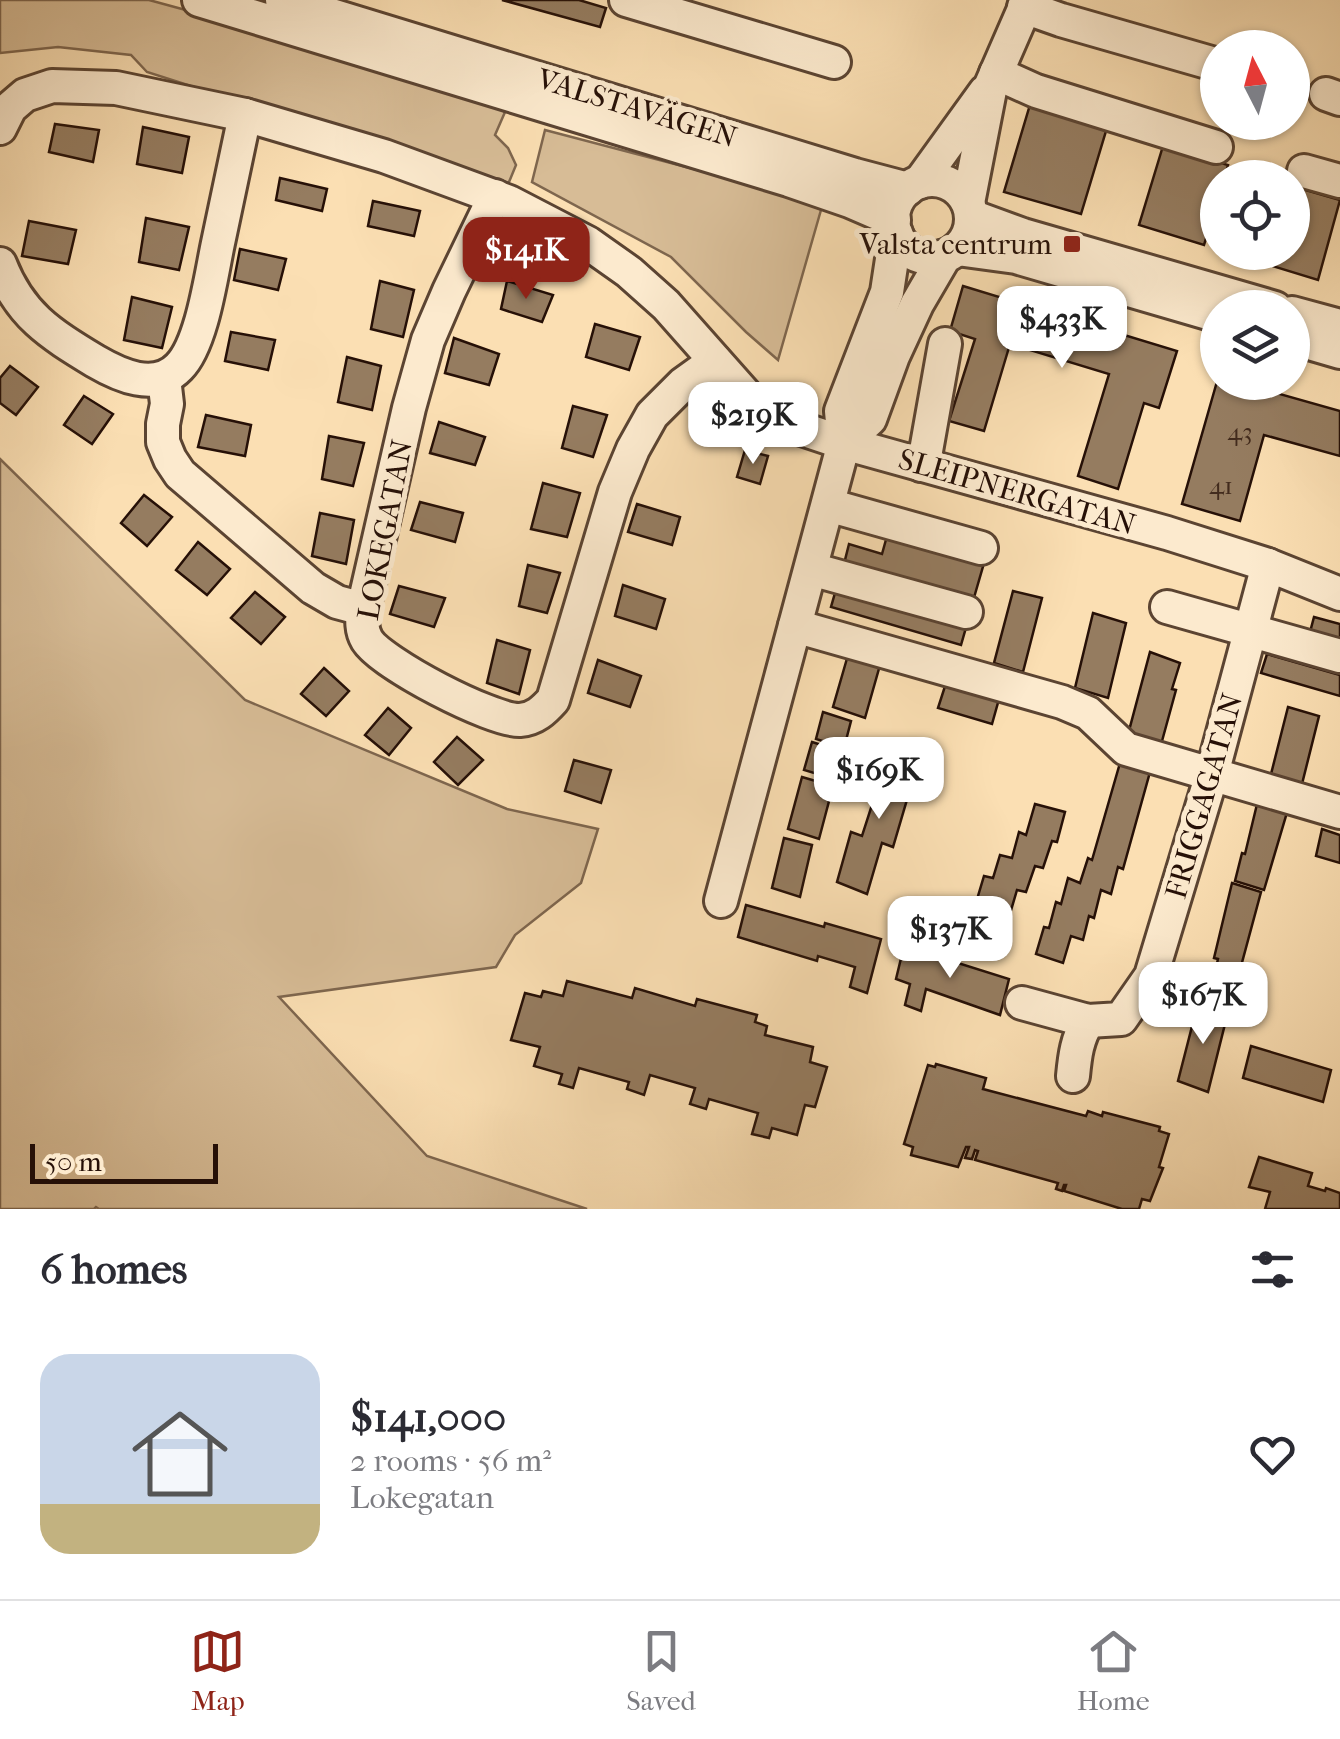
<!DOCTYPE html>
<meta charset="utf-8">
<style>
:root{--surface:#fff;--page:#f2f2f3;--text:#2b2b33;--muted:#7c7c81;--line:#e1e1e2;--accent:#8f2418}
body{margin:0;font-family:"IM FELL French Canon",serif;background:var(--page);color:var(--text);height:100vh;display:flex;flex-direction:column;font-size:38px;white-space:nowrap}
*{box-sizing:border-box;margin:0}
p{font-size:32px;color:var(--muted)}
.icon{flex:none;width:55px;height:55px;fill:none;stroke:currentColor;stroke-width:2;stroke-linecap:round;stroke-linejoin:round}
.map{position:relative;height:1209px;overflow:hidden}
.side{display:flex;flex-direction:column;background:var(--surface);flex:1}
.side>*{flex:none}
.needle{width:65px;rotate:354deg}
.fabs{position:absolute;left:1200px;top:30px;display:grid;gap:20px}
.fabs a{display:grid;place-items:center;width:110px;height:110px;border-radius:50%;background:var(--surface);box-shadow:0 2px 8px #0004;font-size:50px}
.scale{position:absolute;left:30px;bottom:25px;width:188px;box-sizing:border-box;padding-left:10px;border:5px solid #261007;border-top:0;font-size:28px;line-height:35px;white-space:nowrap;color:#261007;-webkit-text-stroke:8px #fceace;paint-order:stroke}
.price{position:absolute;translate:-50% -85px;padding:0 22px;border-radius:20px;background:#fff;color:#222;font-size:32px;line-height:65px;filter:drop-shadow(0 2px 5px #0008)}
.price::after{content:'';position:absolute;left:50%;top:60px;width:30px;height:22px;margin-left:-15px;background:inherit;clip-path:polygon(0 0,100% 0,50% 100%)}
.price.selected{background:var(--accent);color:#fff}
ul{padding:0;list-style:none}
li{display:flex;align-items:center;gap:30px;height:250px;padding:0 40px}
li span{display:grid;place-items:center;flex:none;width:280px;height:200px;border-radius:30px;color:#555}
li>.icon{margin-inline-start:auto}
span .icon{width:120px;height:120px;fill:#fffc;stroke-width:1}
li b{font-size:42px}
h2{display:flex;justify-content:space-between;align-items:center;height:120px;padding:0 40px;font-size:42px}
.dock{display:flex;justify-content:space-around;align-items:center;height:140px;border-top:2px solid var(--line);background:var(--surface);font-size:28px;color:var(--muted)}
.dock a{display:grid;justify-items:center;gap:5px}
.dock .selected{color:var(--accent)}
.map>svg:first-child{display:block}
.green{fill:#d7bc96;stroke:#7e664e;stroke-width:2.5}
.building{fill:#957c60;stroke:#261007;stroke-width:2.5}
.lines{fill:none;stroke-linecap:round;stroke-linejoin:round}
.minor-casing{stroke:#5b4432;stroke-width:38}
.minor{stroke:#fceace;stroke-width:32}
.poi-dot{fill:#8f2418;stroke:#fceace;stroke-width:4}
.labels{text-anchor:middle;stroke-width:10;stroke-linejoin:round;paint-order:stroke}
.number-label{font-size:25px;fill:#422b1d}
.street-label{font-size:30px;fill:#261007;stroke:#fceace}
.poi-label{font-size:30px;fill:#261007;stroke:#fceace;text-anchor:end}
</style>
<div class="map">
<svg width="1340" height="1209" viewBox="0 0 1340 1209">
<rect width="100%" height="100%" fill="#fbdfb3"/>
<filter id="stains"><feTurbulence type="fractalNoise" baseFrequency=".002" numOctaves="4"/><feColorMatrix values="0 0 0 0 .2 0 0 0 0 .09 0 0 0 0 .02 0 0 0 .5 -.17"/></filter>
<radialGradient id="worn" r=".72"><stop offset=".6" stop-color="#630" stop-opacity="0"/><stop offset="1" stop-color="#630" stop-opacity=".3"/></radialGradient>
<g class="green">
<polygon points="0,0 149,0 439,79 505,112 495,135 508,148 516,165 507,187 147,72 131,55 58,47 0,53"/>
<polygon points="545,130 823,203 778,360 746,332 671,257 532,182"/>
<polygon points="0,459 245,700 507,809 598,829 581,883 515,935 496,967 279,997 427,1156 587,1209 99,1209 96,1207 94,1209 0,1209"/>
</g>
<g class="building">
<polygon points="502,0 579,0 606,8 600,27"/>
<polygon points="1032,98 1109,121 1081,214 1004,192"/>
<polygon points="55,124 99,130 93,162 49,152"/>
<polygon points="143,127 189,137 182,173 137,164"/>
<polygon points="1163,146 1228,165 1224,178 1218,178 1218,201 1204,245 1139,225"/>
<polygon points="280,178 327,189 322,211 276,200"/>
<polygon points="1292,186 1340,200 1318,280 1253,260 1255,252 1292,252"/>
<polygon points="373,201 420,211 414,236 368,226"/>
<polygon points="146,218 189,227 179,270 139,262"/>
<polygon points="29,221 76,230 68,264 22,256"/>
<polygon points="240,249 286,259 278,290 234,280"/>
<polygon points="380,281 414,290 403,337 371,329"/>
<polygon points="507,281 553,295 542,322 501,309"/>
<polygon points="963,286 1177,351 1159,408 1144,403 1118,489 1078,476 1109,374 1010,344 984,431 949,421 975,339 950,331"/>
<polygon points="132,297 172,307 162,348 124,340"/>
<polygon points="595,324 640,337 629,370 586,357"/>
<polygon points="231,332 275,340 268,370 225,361"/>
<polygon points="454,338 499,354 489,385 445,373"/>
<polygon points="347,357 381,366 372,410 338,402"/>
<polygon points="10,366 38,387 16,415 0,403 0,378"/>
<polygon points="1218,378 1218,382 1237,382 1340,411 1340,456 1264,435 1240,521 1182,504"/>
<polygon points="84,396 113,414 92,444 64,425"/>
<polygon points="573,406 607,415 593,457 562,448"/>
<polygon points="206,415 251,425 245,456 198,447"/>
<polygon points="439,422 485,437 475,465 430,453"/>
<polygon points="329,436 364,443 353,486 322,479"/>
<polygon points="745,450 768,456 760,484 737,477"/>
<polygon points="543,483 580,493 567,537 531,529"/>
<polygon points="144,495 172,517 147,546 121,523"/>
<polygon points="420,502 463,513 455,542 411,530"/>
<polygon points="637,504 680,517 672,545 628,532"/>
<polygon points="320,513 354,520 346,564 312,556"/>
<polygon points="887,536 984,563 973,601 844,564 849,544 882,554"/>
<polygon points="198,542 230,569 207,595 176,570"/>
<polygon points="528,565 560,573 547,613 519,606"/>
<polygon points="623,585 665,599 656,629 615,616"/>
<polygon points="399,586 445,598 434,627 390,614"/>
<polygon points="837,586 967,624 961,645 831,607"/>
<polygon points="1013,591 1042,598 1023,672 994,663"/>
<polygon points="255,592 285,617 261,644 231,618"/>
<polygon points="1093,613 1126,623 1108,698 1075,688"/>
<polygon points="1314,617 1340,624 1340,645 1309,636"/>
<polygon points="497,640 530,650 519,694 487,683"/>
<polygon points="1150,652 1180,663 1172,689 1176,690 1159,752 1126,742"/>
<polygon points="1267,654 1340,675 1340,696 1261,673"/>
<polygon points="848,655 880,665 865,718 833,707"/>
<polygon points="598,660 641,676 630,707 588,693"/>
<polygon points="324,668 349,691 326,716 301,694"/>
<polygon points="946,683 999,699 992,724 938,708"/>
<polygon points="1288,707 1319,716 1300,792 1269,782"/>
<polygon points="388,708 411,728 389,755 365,735"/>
<polygon points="823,712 851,721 844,748 816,739"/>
<polygon points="457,737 483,760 458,785 434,762"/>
<polygon points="812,742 841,751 834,779 804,770"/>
<polygon points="890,749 919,759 893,847 882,843 867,894 837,882 851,832 862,836"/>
<polygon points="574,760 611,770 601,803 565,791"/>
<polygon points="1120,763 1150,772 1123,869 1118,867 1111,894 1101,890 1094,918 1089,916 1083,940 1071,936 1063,963 1036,954 1044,927 1049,928 1056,902 1061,904 1068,878 1080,883 1088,858 1092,860"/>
<polygon points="802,777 833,786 819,839 788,829"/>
<polygon points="1258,800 1288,809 1264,890 1235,881 1242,853 1245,854"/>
<polygon points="1035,804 1065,812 1057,842 1052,841 1043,868 1035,866 1026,892 1017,890 1009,917 998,913 990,941 957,931 964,903 975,906 984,876 993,878 1000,855 1012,858 1019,832 1026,835"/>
<polygon points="1322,829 1340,835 1340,863 1316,856"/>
<polygon points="784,838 812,845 800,897 772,888"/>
<polygon points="1232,883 1261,892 1240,970 1246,972 1239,997 1211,989 1218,959 1214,958"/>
<polygon points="746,905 824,927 825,923 881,939 867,993 850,987 855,967 818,956 817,961 738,937"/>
<polygon points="904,946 1009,979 1000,1015 926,989 921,1011 905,1005 910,984 896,979"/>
<polygon points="567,981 632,998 635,988 695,1006 697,999 757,1015 755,1022 767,1026 765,1035 813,1047 810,1062 827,1067 815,1107 805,1105 797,1135 772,1128 769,1138 752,1134 758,1113 709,1099 706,1109 690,1104 695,1088 650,1075 644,1095 627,1089 629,1082 579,1068 573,1088 559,1084 562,1074 534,1066 540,1047 511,1040 525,993 541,997 543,991 563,996"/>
<polygon points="1198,1003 1228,1012 1208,1092 1178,1081"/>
<polygon points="1251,1046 1331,1070 1323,1102 1243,1078"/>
<polygon points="936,1064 986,1078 983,1089 1086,1116 1088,1111 1102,1116 1103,1112 1160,1127 1159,1131 1169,1134 1159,1167 1163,1168 1150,1201 1142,1199 1139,1209 1122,1209 1064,1191 1066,1185 1064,1185 1062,1191 1056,1189 1058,1183 975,1160 978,1151 975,1150 972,1159 965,1158 969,1147 966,1147 958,1167 911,1155 913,1147 904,1144 928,1065 935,1067"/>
<polygon points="1259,1157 1312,1173 1308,1186 1325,1191 1326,1188 1340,1193 1340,1209 1265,1209 1270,1192 1249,1187"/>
</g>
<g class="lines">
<defs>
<g id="minor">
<polyline points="199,0 789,180 850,201 894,220"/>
<polyline points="282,0 855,175 908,189"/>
<polyline points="626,0 834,62"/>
<polyline points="1024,7 1061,20 1218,65"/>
<polyline points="996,73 1036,91 1216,147"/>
<polyline points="1326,94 1340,99"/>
<polyline points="0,128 10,108 25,95 52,86 116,88 245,115 384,156 509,202 588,243 629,272 666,305 759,410 790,425 844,443 1167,533 1268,565 1340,594"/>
<polyline points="1304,171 1340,181"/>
<circle cx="932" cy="219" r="39"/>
<polyline points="920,182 985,92"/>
<path d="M495 196 449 291 428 340 409 408 363 609C362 620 361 630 367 640 382 664 492 721 520 720 535 719 544 710 553 700L615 492 633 449 652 415 683 384 715 361"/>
<polyline points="968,203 991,85 1028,0"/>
<polyline points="971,216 1023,235 1275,308"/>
<polyline points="957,249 1016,257 1218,316"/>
<path d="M0 264C20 315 49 333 95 361 119 375 155 392 179 367 202 344 211 276 218 243 227 200 236 157 245 115"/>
<polyline points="1292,313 1340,326"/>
<polyline points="1292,338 1340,352"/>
<polyline points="164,378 167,404 163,424 163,442 170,459 180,474 313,588 337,602 363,609"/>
<polyline points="844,443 870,419 893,356 917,304 945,256"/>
<polyline points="921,465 926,451 945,344"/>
<polyline points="828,505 981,548"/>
<polyline points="811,569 966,612"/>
<polyline points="1167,607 1340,656"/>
<polyline points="795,626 1062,702 1088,713 1126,749 1340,812"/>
<polyline points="721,901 844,443 841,411 887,292 896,233"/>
<polyline points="1022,1003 1088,1021 1121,1019 1151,976 1212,774 1268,565"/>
<path d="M1073 1076C1075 1055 1077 1039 1088 1021"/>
</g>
</defs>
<use href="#minor" class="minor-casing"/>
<use href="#minor" class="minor"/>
</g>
<rect class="poi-dot" x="1062" y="234" width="20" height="20" rx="5"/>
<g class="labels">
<g class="number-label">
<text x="1240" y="440">43</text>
<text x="1221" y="494">41</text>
</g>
<g class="street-label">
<text transform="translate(637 108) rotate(17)" y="10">VALSTAVÄGEN</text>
<text transform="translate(1017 492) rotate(16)" y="10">SLEIPNERGATAN</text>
<text transform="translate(385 530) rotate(-79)" y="10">LOKEGATAN</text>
<text transform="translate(1204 796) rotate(-74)" y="10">FRIGGAGATAN</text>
</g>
<g class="poi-label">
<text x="1052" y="254">Valsta centrum</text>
</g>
</g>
<rect width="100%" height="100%" filter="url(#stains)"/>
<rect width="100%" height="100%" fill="url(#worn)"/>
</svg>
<div class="fabs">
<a><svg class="needle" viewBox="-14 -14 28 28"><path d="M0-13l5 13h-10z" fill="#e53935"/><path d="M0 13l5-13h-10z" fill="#7c7c81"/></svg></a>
<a><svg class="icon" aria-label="locate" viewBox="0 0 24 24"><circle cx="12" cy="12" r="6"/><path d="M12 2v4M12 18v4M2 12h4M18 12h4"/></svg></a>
<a><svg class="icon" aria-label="layers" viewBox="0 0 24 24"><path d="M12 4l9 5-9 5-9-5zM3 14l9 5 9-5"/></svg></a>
</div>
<div class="scale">50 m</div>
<b class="price selected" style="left:526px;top:302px">$141K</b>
<b class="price" style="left:1062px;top:371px">$433K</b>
<b class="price" style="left:753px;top:467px">$219K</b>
<b class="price" style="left:879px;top:822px">$169K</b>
<b class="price" style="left:950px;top:981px">$137K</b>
<b class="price" style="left:1203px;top:1047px">$167K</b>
</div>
<section class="side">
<h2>6 homes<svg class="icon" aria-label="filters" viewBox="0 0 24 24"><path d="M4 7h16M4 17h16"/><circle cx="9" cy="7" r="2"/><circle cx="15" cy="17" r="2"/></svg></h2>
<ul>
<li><span style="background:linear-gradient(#c9d6e8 75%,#c2b280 0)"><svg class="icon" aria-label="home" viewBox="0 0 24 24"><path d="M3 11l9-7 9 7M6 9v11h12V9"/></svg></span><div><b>$141,000</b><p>2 rooms · 56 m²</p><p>Lokegatan</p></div><svg class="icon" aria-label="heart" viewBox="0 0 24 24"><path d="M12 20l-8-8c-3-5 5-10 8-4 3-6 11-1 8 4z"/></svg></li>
</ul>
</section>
<nav class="dock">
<a class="selected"><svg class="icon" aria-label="map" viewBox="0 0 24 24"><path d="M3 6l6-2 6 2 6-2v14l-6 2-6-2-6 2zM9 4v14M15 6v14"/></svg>Map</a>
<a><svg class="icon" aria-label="saved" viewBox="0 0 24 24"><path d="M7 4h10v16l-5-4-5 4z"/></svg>Saved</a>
<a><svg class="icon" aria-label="home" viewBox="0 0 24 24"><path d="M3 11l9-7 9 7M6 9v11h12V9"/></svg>Home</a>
</nav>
